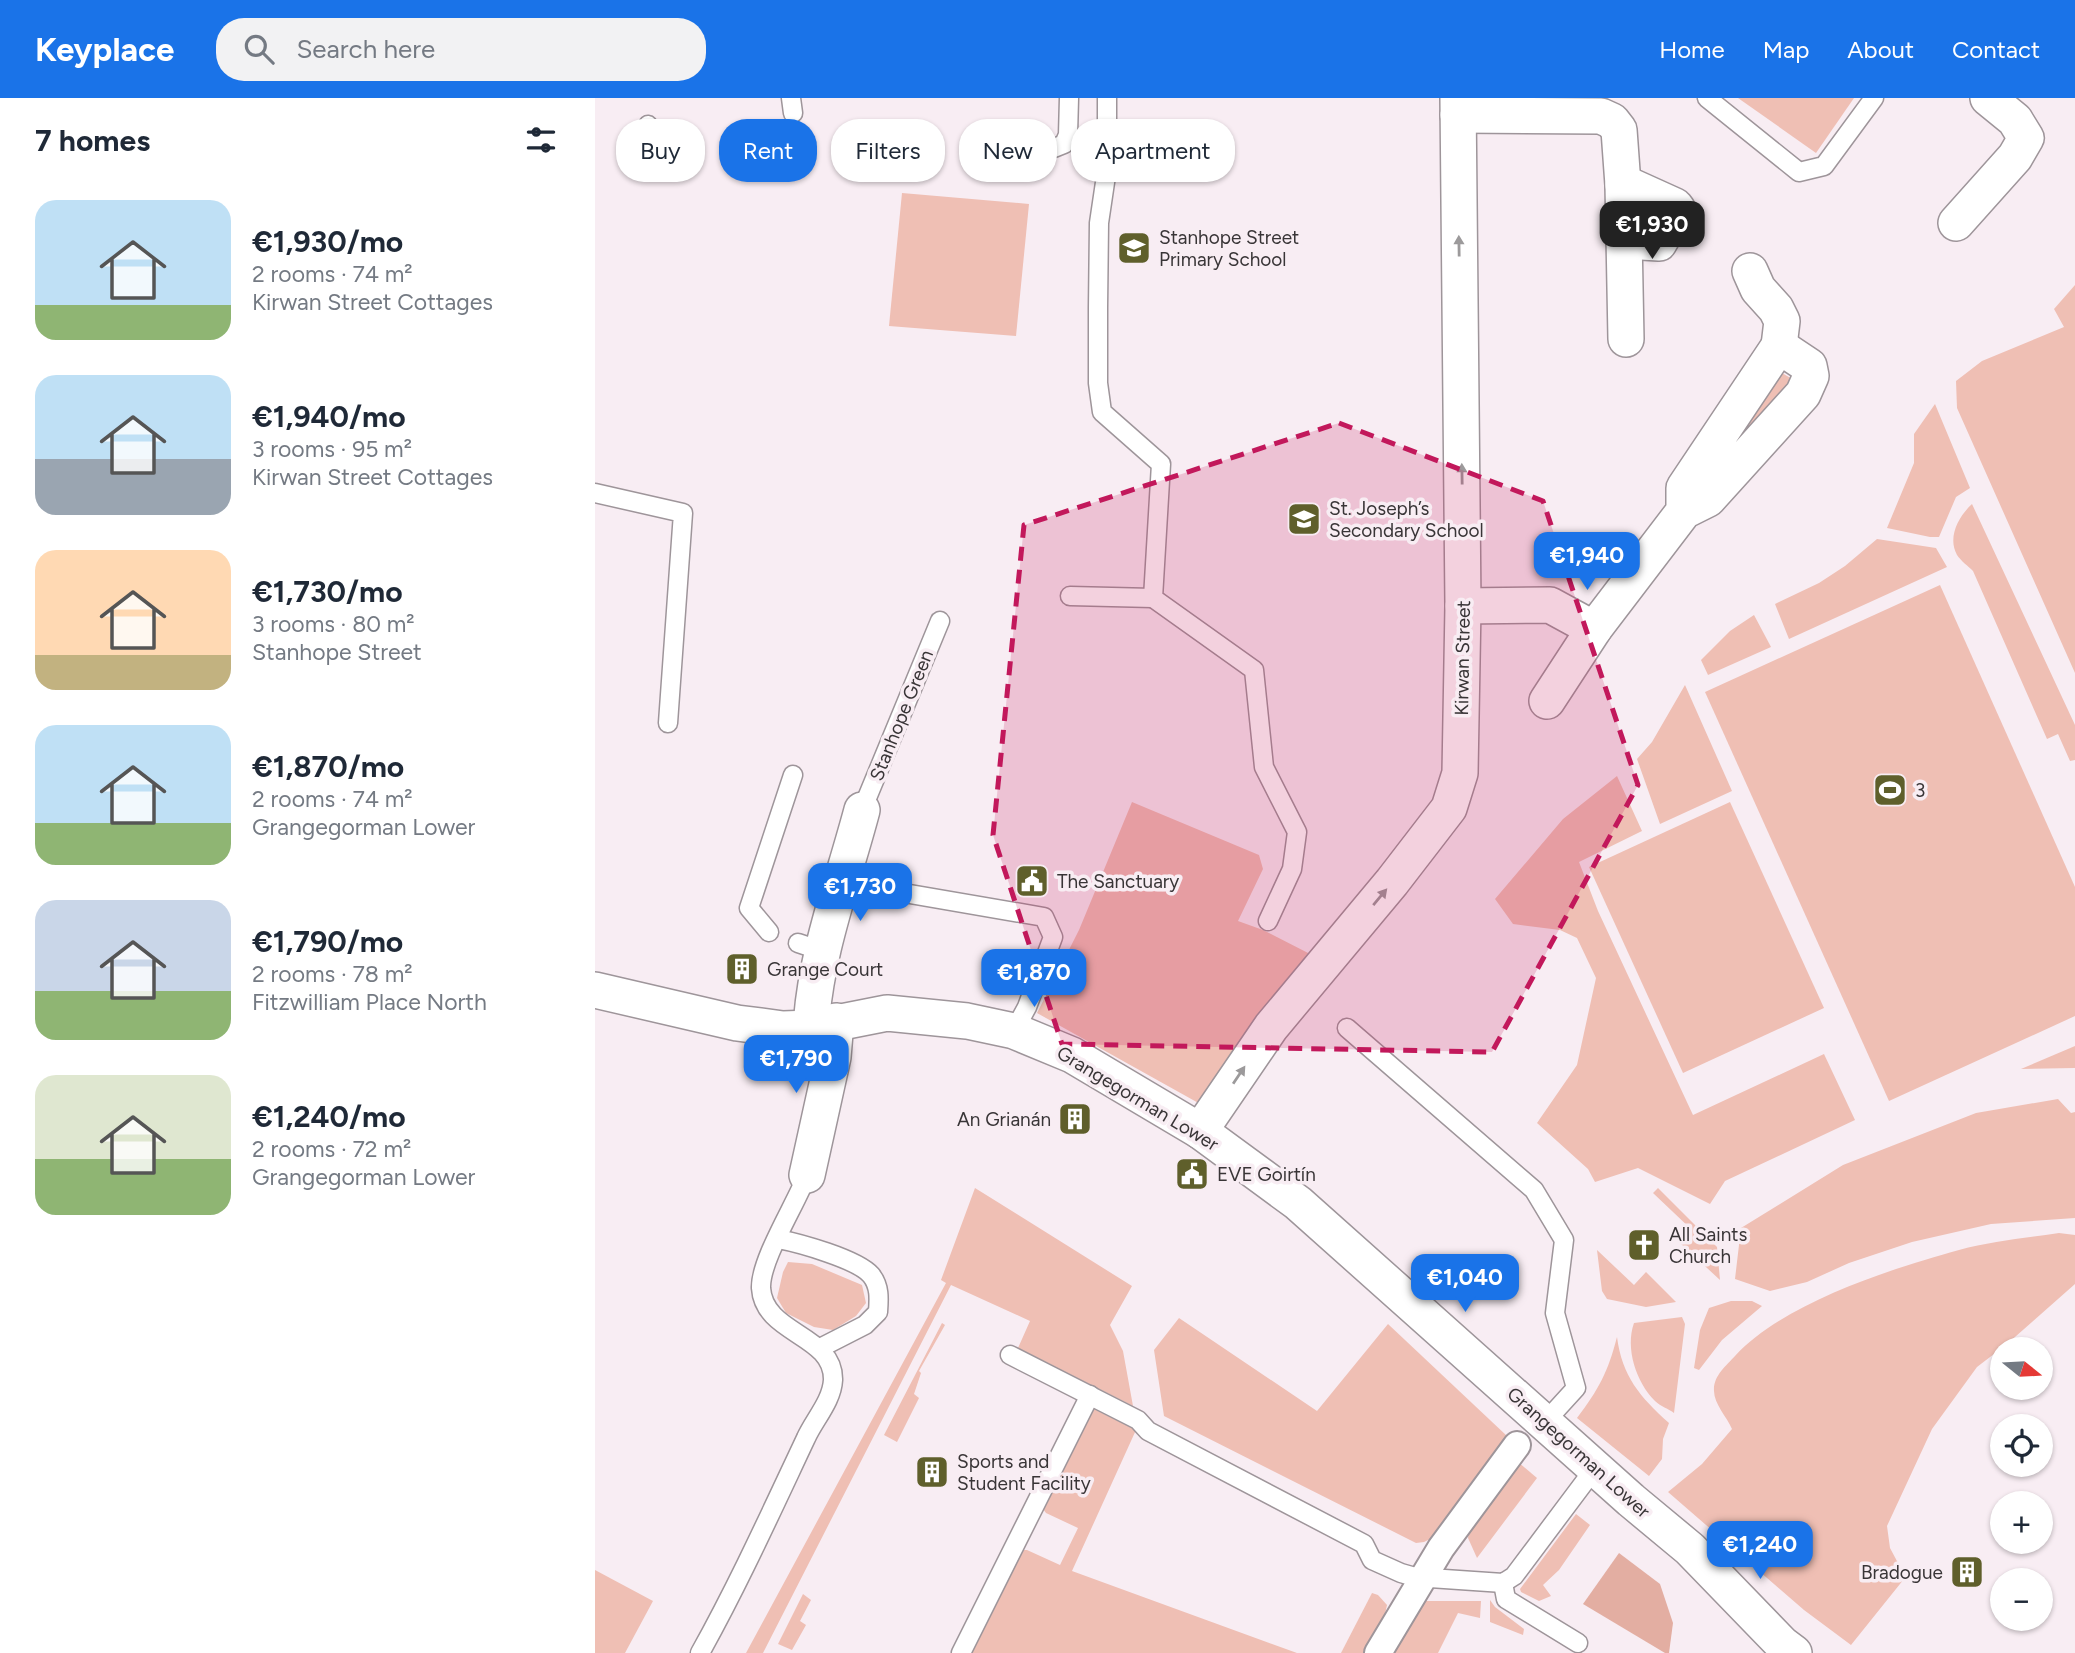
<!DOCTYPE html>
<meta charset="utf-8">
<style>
:root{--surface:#fff;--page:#f2f2f3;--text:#1f2937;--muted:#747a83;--accent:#1a73e8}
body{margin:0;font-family:Figtree,sans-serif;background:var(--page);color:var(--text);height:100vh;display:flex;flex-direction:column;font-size:26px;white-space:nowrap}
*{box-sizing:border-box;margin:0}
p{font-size:23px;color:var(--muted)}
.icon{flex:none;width:38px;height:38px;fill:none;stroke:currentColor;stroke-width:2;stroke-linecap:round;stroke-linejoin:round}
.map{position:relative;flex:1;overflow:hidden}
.side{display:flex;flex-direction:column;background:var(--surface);width:595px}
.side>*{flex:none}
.banner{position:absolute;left:21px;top:21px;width:665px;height:63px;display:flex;gap:14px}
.needle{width:46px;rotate:108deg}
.fabs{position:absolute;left:1395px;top:1239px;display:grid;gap:14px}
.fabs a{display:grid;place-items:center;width:63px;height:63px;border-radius:50%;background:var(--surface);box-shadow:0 2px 5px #0004;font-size:35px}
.price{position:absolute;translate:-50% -60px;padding:0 16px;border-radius:14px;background:var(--accent);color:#fff;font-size:23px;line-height:46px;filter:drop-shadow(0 2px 4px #0008)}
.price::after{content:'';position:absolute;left:50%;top:42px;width:21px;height:16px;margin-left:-10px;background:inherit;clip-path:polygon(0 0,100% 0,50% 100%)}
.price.current{background:#222;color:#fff}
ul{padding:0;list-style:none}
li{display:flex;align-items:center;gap:21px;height:175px;padding:0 35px}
li span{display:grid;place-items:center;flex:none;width:196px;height:140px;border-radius:21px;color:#555}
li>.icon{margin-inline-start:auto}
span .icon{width:84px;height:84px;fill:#fffc;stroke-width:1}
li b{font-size:30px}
h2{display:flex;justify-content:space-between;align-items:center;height:84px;padding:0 35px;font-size:30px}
.pill{padding:0 24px;border-radius:28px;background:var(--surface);box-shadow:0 2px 5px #0004;font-size:24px;line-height:63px}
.pill.current{background:var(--accent);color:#fff}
header{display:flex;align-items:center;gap:42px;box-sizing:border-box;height:98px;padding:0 35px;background:var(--accent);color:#fff}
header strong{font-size:33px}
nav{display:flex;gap:38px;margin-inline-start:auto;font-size:24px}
.search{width:490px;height:63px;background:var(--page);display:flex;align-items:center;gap:18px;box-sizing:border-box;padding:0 24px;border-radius:28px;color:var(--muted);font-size:26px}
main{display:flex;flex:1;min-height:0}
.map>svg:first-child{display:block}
.green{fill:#efbfb4}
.forest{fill:#e3aea2}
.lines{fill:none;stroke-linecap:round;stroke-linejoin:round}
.service-casing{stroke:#9e959a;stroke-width:21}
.pedestrian-casing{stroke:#9e959a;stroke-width:30}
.minor-casing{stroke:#9e959a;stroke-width:38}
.service{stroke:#fff;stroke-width:18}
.pedestrian{stroke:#fff;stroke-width:26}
.minor{stroke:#fff;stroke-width:35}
.oneway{fill:#9c9a9b}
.marked{fill:#c2185b;fill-opacity:0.2;stroke:#c2185b;stroke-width:5;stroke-dasharray:14 9;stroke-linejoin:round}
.labels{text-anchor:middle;stroke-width:7;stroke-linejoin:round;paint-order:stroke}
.poi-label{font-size:19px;fill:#393537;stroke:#f8edf3;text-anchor:start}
.street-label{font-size:19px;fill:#393537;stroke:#f8edf3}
</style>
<header>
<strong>Keyplace</strong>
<div class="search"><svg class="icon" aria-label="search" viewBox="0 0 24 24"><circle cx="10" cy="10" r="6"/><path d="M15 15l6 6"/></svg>Search here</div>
<nav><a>Home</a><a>Map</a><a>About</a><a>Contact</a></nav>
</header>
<main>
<section class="side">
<h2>7 homes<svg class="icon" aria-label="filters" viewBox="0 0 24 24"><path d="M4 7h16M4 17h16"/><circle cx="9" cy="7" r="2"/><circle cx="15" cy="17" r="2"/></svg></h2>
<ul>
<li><span style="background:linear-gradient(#bfe0f5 75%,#8fb573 0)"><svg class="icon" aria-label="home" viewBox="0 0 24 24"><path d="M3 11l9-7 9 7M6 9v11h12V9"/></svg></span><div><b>€1,930/mo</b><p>2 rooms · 74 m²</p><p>Kirwan Street Cottages</p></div></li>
<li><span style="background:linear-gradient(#bfe0f5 60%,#9aa5b1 0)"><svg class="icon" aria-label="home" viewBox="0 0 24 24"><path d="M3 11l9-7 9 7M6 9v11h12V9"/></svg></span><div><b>€1,940/mo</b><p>3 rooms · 95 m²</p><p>Kirwan Street Cottages</p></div></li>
<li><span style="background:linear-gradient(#ffd9b3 75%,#c2b280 0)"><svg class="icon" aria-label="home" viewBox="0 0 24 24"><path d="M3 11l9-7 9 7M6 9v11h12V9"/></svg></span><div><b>€1,730/mo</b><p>3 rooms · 80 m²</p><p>Stanhope Street</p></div></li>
<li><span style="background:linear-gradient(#bfe0f5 70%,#8fb573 0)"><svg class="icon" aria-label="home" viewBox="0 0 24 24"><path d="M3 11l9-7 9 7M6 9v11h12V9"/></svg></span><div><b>€1,870/mo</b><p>2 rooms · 74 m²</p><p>Grangegorman Lower</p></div></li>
<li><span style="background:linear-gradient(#c9d6e8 65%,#8fb573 0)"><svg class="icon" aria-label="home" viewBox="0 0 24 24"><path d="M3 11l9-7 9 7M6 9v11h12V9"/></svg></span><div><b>€1,790/mo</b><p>2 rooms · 78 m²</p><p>Fitzwilliam Place North</p></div></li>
<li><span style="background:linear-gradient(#dfe7d0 60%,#8fb573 0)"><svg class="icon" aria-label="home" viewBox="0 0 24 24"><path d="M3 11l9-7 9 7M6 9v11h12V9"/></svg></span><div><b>€1,240/mo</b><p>2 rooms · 72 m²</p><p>Grangegorman Lower</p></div></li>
</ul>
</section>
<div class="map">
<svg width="1480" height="1555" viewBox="0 0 1480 1555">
<rect width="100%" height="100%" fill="#f8edf3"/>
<g class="green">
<polygon points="1143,0 1259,0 1221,55"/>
<polygon points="307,95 434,106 421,238 294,228"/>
<polygon points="1480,187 1480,575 1362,310 1361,283 1387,263 1469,229 1459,211"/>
<polygon points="1187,275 1204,285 1107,394 1171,280"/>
<polygon points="1340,306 1375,390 1361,399 1344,439 1335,439 1292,430 1319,365 1319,336"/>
<path d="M1377 406 1480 627V662L1475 663 1463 636 1452 641 1378 473C1373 468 1366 463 1362 457 1352 439 1364 418 1377 406Z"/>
<polygon points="1282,441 1341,450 1352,469 1194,541 1180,506 1224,485 1250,468"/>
<polygon points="1345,487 1480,789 1480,918 1294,1003 1110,594"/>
<polygon points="1159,517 1176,549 1113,577 1106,562 1135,533"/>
<polygon points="1090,587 1137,693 1065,726 1042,661 1057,644"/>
<polygon points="1022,678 1047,733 984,764 1003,813 1098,1017 1229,956 1260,1022 1130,1083 1115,1106 1043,1070 1000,1084 993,1071 942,1025 982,967 1001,880 982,840 965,832 918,826 900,801 968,721"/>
<polygon points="537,704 664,757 668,771 643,823 668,832 717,857 607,1007 442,915 484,832"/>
<polygon points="1135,704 1229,910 1088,975 994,769"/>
<polygon points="1480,948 1480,970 1426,971"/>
<polygon points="1463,1001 1476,1015 1480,1014 1480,1120 1396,1126 1317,1144 1254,1165 1212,1184 1175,1193 1140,1181 1146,1130 1248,1067 1381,1015"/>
<polygon points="380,1090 537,1188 515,1227 528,1253 538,1308 423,1250 435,1223 356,1187 168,1555 151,1555 351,1185 346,1182"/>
<polygon points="1063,1090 1122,1149 1125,1182 1085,1145 1097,1132 1058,1095"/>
<path d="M1464 1135 1480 1137V1186L1412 1246 1382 1269 1337 1331 1292 1428 1295 1450 1303 1465 1313 1476 1256 1547 1209 1512 1073 1394 1107 1366 1137 1331C1132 1319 1119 1306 1119 1293 1118 1278 1131 1268 1140 1258 1189 1205 1295 1171 1364 1152 1397 1143 1431 1140 1464 1135Z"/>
<polygon points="1002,1152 1039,1187 1051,1174 1081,1204 1051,1209 1012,1201 1007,1193"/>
<polygon points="193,1164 217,1166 267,1187 271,1205 261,1218 238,1232 219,1229 191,1215 182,1200 188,1174"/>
<polygon points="1136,1203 1157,1203 1167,1208 1127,1242 1104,1272 1099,1270 1105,1232 1114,1210"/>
<path d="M1087 1219 1090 1226 1079 1315C1074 1311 1065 1308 1060 1303 1041 1284 1030 1250 1039 1225Z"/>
<polygon points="584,1220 722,1313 793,1226 912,1338 839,1439 829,1444 821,1445 569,1318 559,1252"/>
<polygon points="347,1225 350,1227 324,1273 326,1275 319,1296 324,1300 302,1344 289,1337"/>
<path d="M1022 1239C1027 1278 1045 1299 1074 1325L1068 1341 1067 1361 1054 1378 982 1320C1004 1291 1013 1274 1022 1239Z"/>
<polygon points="497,1310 541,1332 477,1473 702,1555 376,1555 427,1452 432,1452 465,1467 483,1430 451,1415 448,1411"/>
<polygon points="923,1364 942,1380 882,1460 873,1440 874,1431"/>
<polygon points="981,1416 995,1427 964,1472 948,1487 956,1498 944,1503 926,1494 925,1491"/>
<polygon points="0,1472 58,1503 30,1555 0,1555"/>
<polygon points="777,1495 783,1497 792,1507 789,1521 771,1555 746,1555"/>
<polygon points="208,1496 216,1502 205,1523 211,1527 197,1552 183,1546"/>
<polygon points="895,1502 900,1509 929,1531 928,1537 895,1524"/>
<polygon points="829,1503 886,1503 885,1520 863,1515 843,1555 798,1555"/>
</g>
<polygon class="forest" points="1024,1455 1065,1486 1078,1525 1074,1555 1070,1555 988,1506"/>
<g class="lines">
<defs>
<g id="service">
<polyline points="196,0 198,15"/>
<polyline points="512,0 512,71 504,125 503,210 503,285 507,314 566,366 558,500 659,572 669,669 702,734 697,771 673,823"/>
<polyline points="1112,0 1204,74 1229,68 1279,0"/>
<polyline points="402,47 459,50 469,46 473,37 474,0"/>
<polyline points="51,51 53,27"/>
<polyline points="0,395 88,415 73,625"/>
<polyline points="475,498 558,500"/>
<polyline points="267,712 345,523"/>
<polyline points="249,780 280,790 449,819 458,839 432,909 419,933"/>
<polyline points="174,834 154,810 198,677"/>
<polyline points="203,845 227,853"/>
<polyline points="752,930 939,1092 969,1142 960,1215 981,1290 950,1324"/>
<path d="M183 1141C204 1145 262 1161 276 1177 285 1188 284 1201 283 1214L270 1227 225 1250"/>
<polyline points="415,1257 543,1322 553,1333 769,1446 777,1462 806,1475 820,1479 908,1485 919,1478 1000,1370"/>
<polyline points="908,1485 911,1501 983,1545"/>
<path d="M105 1555C144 1485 177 1412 211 1340 219 1322 237 1303 238 1282 239 1236 169 1237 166 1190 165 1162 201 1106 212 1077"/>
<polyline points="366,1555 495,1297"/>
</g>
<polyline id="pedestrian" points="783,1555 846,1450 922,1347"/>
<g id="minor">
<polyline points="863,17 1006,18 1017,23 1024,32 1028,87 1031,241"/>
<polyline points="1028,87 1038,89 1080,108 1083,112 1064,145 1029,143"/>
<polyline points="1361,125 1420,59 1431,40 1420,22 1393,0"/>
<polyline points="1155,173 1163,191 1181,211 1187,223 1184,248"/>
<polyline points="868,508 955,507 999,531"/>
<polyline points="952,603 999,531 1089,413 1113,401 1208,296 1216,278 1214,268 1184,248 1089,390 1089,413"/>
<polyline points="0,892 142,925 188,931 216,930 292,915 372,923 419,933 477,957 605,1033 703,1105 1036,1402 1095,1451 1187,1546 1199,1555"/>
<path d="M216 930C220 856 248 784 267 712"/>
<polyline points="605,1033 676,929 797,784 854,710 865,675 868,508 863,0"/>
<polyline points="212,1077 238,959 241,923"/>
</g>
</defs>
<use href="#service" class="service-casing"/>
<use href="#pedestrian" class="pedestrian-casing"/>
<use href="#minor" class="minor-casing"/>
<use href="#service" class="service"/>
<use href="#pedestrian" class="pedestrian"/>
<use href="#minor" class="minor"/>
</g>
<defs><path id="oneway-solid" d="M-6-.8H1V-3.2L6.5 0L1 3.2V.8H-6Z" transform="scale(1.75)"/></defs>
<g class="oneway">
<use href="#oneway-solid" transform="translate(864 148) rotate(-91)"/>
<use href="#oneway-solid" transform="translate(867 376) rotate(-91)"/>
<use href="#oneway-solid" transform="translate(785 799) rotate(-50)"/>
<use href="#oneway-solid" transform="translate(644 977) rotate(-56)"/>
</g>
<path class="marked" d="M744 325 948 403 1043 687 897 954 467 946 398 737 429 427Z"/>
<defs>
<symbol id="school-square" viewBox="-11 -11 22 22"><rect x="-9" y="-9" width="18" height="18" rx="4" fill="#5f5f2b" stroke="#f8edf3"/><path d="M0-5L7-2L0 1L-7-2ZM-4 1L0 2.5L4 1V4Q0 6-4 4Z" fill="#fff"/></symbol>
<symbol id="stadium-square" viewBox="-11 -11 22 22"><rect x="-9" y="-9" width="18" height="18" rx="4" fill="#5f5f2b" stroke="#f8edf3"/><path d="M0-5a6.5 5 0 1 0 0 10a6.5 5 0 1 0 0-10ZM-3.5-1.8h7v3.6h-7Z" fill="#fff"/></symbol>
<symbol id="civic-square" viewBox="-11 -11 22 22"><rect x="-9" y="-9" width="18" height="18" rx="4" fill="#5f5f2b" stroke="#f8edf3"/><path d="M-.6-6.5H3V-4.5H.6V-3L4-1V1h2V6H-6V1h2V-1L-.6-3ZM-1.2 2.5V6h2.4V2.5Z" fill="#fff"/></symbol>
<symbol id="building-square" viewBox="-11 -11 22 22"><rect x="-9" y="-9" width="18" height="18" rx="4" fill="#5f5f2b" stroke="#f8edf3"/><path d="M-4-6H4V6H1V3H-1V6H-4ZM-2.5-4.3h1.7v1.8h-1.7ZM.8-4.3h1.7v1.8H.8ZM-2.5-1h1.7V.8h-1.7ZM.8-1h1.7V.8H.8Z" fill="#fff"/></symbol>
<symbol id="church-square" viewBox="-11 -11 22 22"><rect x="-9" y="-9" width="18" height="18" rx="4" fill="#5f5f2b" stroke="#f8edf3"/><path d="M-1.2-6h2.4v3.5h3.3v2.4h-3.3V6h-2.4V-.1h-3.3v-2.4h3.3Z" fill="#fff"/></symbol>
</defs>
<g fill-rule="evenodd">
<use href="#school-square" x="520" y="131" width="38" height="38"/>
<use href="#school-square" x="690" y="402" width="38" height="38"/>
<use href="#stadium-square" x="1276" y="673" width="38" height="38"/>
<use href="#civic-square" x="418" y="764" width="38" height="38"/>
<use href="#building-square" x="128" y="852" width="38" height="38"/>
<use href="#building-square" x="461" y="1002" width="38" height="38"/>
<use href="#civic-square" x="578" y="1057" width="38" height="38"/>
<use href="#church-square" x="1030" y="1128" width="38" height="38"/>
<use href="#building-square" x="318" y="1355" width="38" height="38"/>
<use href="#building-square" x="1353" y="1455" width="38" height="38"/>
</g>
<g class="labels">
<g class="poi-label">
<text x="564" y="146">Stanhope Street<tspan x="564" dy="22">Primary School</tspan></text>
<text x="734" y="417">St. Joseph’s<tspan x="734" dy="22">Secondary School</tspan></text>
<text x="1320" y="699">3</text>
<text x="462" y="790">The Sanctuary</text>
<text x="172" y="878">Grange Court</text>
<text x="456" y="1028" text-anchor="end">An Grianán</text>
<text x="622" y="1083">EVE Goirtín</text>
<text x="1074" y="1143">All Saints<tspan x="1074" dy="22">Church</tspan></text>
<text x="362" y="1370">Sports and<tspan x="362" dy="22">Student Facility</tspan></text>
<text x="1348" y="1481" text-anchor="end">Bradogue</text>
</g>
<g class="street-label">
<text transform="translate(867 560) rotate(-89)" y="7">Kirwan Street</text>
<text transform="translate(306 617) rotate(-68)" y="7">Stanhope Green</text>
<text transform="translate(543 1000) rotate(31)" y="7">Grangegorman Lower</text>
<text transform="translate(984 1354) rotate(42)" y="7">Grangegorman Lower</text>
</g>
</g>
</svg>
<div class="fabs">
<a><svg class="needle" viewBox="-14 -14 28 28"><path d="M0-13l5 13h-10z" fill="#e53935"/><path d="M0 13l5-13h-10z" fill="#747a83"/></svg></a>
<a><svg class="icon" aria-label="locate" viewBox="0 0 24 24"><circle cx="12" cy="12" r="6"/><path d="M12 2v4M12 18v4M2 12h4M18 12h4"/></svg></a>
<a>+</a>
<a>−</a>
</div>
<b class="price current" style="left:1057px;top:163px">€1,930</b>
<b class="price" style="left:992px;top:494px">€1,940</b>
<b class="price" style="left:265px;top:825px">€1,730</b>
<b class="price" style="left:439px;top:911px">€1,870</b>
<b class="price" style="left:201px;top:997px">€1,790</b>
<b class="price" style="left:870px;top:1216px">€1,040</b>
<b class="price" style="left:1165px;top:1483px">€1,240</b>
<div class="banner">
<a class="pill">Buy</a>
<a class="pill current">Rent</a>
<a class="pill">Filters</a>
<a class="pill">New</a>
<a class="pill">Apartment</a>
</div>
</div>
</main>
